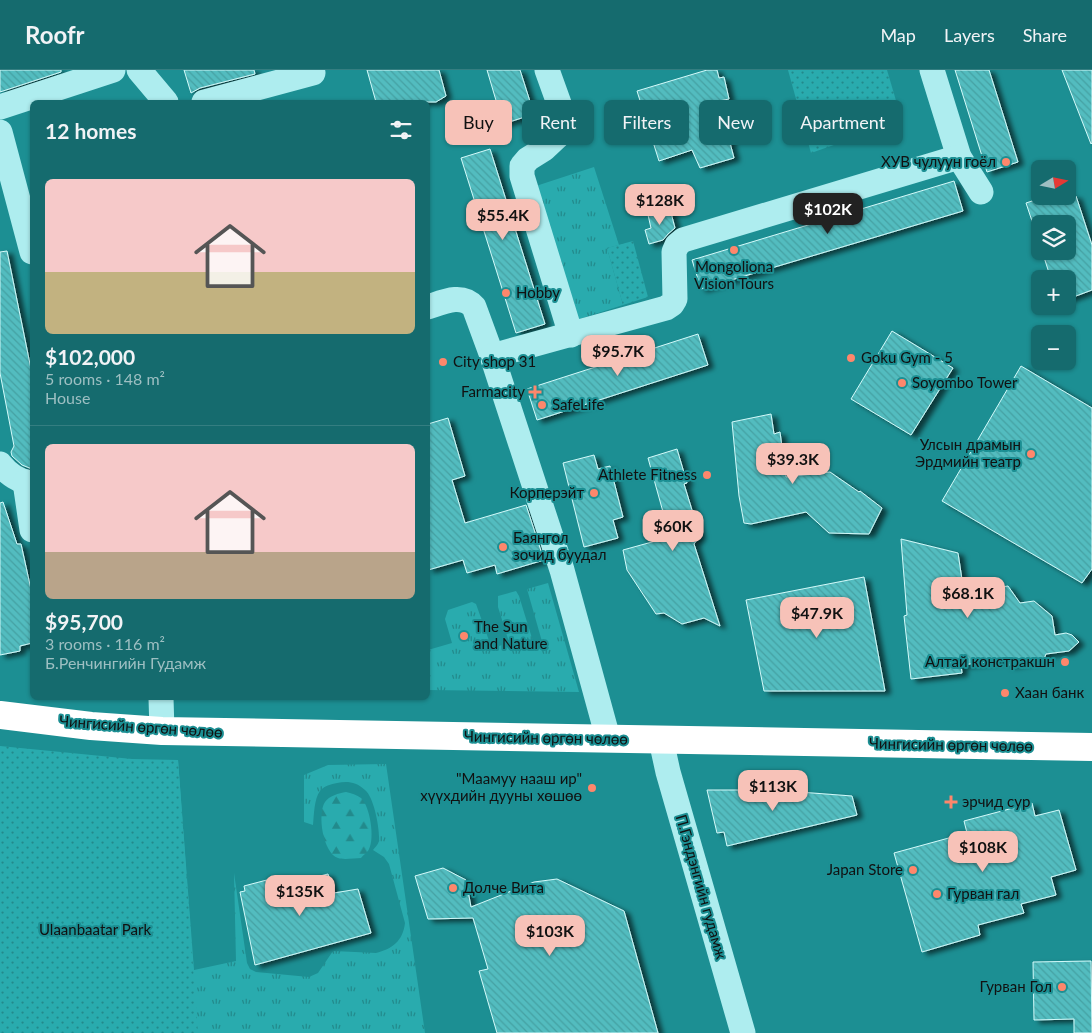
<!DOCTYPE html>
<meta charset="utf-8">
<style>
:root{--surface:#156b6e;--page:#227376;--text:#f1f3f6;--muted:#9dbfc2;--line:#347e81;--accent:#f7c2b8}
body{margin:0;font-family:Lato,sans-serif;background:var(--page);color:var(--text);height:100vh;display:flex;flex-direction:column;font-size:19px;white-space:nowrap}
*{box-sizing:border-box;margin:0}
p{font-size:16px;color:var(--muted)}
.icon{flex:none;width:28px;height:28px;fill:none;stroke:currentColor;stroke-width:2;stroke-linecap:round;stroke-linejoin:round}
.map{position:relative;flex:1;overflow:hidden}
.panel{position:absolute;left:30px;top:30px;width:400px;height:600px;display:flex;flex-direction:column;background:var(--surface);border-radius:8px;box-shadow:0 1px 4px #0004}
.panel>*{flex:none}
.top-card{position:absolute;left:445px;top:30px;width:475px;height:45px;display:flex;gap:10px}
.needle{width:32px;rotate:80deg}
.tools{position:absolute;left:1031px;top:90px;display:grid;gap:10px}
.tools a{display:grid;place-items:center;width:45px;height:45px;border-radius:8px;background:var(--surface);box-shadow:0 1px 4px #0004;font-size:25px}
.price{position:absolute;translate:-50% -42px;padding:0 11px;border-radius:10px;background:var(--accent);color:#111;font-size:16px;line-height:32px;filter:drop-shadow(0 1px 2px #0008)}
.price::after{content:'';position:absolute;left:50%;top:30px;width:15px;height:11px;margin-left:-8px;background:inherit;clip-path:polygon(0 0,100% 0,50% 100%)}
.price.active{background:#222;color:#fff}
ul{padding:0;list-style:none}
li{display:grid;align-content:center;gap:10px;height:265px;padding:0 15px}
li+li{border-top:1px solid var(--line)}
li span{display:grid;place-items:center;height:155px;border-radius:8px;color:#555}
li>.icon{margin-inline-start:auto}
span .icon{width:90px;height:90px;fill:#fffc;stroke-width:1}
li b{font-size:21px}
h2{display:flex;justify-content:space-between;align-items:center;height:60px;padding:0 15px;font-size:21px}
.chip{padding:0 18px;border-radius:8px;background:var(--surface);box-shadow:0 1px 4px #0004;font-size:18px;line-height:45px}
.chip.active{background:var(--accent);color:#111}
header{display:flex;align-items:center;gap:30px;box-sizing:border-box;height:70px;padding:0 25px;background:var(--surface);border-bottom:1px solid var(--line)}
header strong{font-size:24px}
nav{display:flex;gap:28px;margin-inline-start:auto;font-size:18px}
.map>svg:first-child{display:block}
.grass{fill:url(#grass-tufts)}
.forest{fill:url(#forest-firs)}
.park{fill:url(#park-dots)}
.building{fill:url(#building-back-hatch);stroke:#d4fafa;filter:url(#shadow)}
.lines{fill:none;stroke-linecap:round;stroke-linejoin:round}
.minor{stroke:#aeedef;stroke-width:25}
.highway{stroke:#fff;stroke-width:28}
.poi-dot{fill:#fe876c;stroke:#1c8f93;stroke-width:2}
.labels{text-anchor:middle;stroke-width:4;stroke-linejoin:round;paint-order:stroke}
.poi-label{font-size:15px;fill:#111;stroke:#1c8f93;text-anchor:start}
.street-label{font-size:15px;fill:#111;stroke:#1c8f93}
.park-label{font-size:15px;fill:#111;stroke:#1c8f93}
</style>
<header>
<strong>Roofr</strong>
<nav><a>Map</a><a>Layers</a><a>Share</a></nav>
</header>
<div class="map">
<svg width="1092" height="963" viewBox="0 0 1092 963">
<defs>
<pattern id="grass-tufts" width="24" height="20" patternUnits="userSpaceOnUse" patternTransform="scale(1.25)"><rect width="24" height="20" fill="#29abae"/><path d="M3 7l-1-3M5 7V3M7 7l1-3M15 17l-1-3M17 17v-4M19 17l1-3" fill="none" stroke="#228a8c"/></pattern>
<pattern id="forest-firs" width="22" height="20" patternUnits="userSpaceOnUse" patternTransform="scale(1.25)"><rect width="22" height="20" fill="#29abae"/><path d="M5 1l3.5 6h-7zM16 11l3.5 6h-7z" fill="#228a8c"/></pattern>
<pattern id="park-dots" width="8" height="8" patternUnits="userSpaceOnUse" patternTransform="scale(1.25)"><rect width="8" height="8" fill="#29abae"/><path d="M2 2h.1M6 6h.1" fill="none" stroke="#228a8c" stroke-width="1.8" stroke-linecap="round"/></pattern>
<pattern id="building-back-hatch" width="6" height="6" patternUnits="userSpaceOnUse" patternTransform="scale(1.25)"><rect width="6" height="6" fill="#52bcbf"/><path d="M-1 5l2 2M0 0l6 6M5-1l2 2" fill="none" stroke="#46a1a3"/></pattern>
<filter id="shadow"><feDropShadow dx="5.5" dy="3" stdDeviation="2.5" flood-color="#0009"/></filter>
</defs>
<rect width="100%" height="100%" fill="#1c8f93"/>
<g class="grass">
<polygon points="594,97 619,175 607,178 623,235 576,250 536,116"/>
<polygon points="548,513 579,622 428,620 428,580 452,573 445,549 448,540 472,532 476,534 492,579 509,572 498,537 498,526 516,521 519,526 535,578 543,575 527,519"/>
<path d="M178 690 194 900 236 891 234 803 247 893 250 899 256 902 309 907 318 903 333 881 376 883C392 879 403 871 405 853L389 794 384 787 373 780C375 777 378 775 379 771 380 759 374 727 365 720 356 712 348 711 337 713 331 714 324 716 320 721 314 729 314 745 313 755L304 752V705L328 695 386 694 425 963H131L172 703Z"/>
</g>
<path class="forest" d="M346 722C351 723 357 725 361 728 370 736 375 768 369 779 368 782 363 785 361 788 354 788 344 790 338 788 323 783 317 744 325 732 329 726 339 723 346 722Z"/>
<g class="park">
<polygon points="788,0 887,0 902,51 811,83"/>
<polygon points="633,171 648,227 623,235 607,178"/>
<polygon points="0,676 132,689 178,690 198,963 0,963"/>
</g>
<g class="building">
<polygon points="0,0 61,0 61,2 0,22"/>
<polygon points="184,0 254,0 255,4 200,18 191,23"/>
<polygon points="367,0 439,0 446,26 436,32 376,32"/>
<polygon points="487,0 520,0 534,44 503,54"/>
<polygon points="707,0 717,0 719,8 724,7 729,29 719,31 734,88 700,98 692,80 659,91 637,21"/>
<polygon points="955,0 989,0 1018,92 987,102"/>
<polygon points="1062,0 1092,0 1092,73 1091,74"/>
<polygon points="490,79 545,254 516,263 461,88"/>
<polygon points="954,111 963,141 701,219 692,190"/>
<polygon points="1047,126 1076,126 1092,175 1092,220 1068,229 1068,209 1051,209 1042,181 1068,181 1068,154 1040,154 1040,175 1026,133"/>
<polygon points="670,139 675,158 668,164 663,170 649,174 645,160 651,158 648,145"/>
<polygon points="7,181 32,304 32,399 22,395 12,386 11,382 14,376 0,303 0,182"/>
<polygon points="892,261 953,298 911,365 851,329"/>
<polygon points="698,264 708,295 537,350 527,319"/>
<polygon points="1021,296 1092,338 1092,499 1082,513 942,431"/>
<polygon points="771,344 774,364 780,362 786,407 830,402 859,422 860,421 882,438 869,464 829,463 806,442 751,454 744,453 739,426 732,352"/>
<polygon points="448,348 465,406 452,410 465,453 526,435 544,490 497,504 495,495 467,503 463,490 428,500 428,354"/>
<polygon points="677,379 687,413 684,414 700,466 694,474 720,556 704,548 682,554 664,543 656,544 627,500 623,480 670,467 648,388"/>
<polygon points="594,385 598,399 610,396 623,447 613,450 618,468 584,477 563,393"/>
<polygon points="3,432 17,474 21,474 32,524 32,573 20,576 20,581 0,585 0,433"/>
<polygon points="901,469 958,483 964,523 1008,516 1020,533 1034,531 1052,546 1055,565 1066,563 1072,565 1079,572 1069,581 1046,584 1044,589 1009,595 1003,590 961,595 962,603 911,609 904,546 907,545"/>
<polygon points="864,507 885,621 764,621 746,530"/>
<polygon points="707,720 773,720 852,726 857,745 727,776 724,762 717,763"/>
<polygon points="1032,733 1035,746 1059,740 1076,800 1051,807 1056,825 1021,834 1024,843 978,855 980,865 922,882 894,783 967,763 964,751"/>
<polygon points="443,798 466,810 471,837 534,812 557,809 624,841 658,963 497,963 479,901 488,899 473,848 428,849 415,806"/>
<polygon points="328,804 334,823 358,819 371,863 255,895 240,822 245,821 244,816 282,806 284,815"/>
<polygon points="1091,891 1092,963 1074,963 1074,949 1034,950 1033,892"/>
</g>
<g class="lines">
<g class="minor">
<polyline points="139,0 166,32"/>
<polyline points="547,0 565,50 560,64 544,79 528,89 522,96 522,106 571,265"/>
<polyline points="932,0 959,87 981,122"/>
<polyline points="204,32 313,3"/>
<polyline points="0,37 113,0"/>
<polyline points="0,62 32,182"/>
<path d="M428 237C443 232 462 223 474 237L492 286"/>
<path d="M0 394C8 404 20 412 32 413"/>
<polyline points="25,412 32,460"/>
<polyline points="161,628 162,661"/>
<polyline points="608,668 562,500 492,286 666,238 672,234 675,229 674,182 677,175 683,170 959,87"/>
<polyline points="661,670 668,702 743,963"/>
</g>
<polyline class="highway" points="0,645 91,656 162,661 1092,677"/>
</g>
<g class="poi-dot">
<circle cx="1006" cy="92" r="5"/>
<circle cx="734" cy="180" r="5"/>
<circle cx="506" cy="223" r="5"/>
<circle cx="851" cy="288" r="5"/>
<circle cx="443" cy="292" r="5"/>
<circle cx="902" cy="313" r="5"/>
<path d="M532.5 314.5h5v5h5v5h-5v5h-5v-5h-5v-5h5z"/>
<circle cx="542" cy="335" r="5"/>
<circle cx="1031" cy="384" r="5"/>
<circle cx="707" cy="405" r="5"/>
<circle cx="594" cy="423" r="5"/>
<circle cx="503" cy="477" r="5"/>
<circle cx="464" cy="566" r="5"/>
<circle cx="1065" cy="592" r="5"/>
<circle cx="1005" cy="623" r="5"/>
<circle cx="592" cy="718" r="5"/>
<path d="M948.5 724.5h5v5h5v5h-5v5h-5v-5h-5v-5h5z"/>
<circle cx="913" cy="800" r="5"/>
<circle cx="453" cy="818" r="5"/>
<circle cx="937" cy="824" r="5"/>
<circle cx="1062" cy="917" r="5"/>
</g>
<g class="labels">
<g class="poi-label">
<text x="996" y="97" text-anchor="end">ХУВ чулуун гоёл</text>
<text x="734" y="202" text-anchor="middle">Mongoliona<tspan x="734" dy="17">Vision Tours</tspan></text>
<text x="516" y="228">Hobby</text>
<text x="861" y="293">Goku Gym - 5</text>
<text x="453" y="297">City shop 31</text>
<text x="912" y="318">Soyombo Tower</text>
<text x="525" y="327" text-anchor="end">Farmacity</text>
<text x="552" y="340">SafeLife</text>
<text x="1021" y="380" text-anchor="end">Улсын драмын<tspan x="1021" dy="17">Эрдмийн театр</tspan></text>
<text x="697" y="410" text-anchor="end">Athlete Fitness</text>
<text x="584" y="428" text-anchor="end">Корперэйт</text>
<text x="513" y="473">Баянгол<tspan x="513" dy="17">зочид буудал</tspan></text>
<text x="474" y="562">The Sun<tspan x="474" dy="17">and Nature</tspan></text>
<text x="1055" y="597" text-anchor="end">Алтай констракшн</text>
<text x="1015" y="628">Хаан банк</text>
<text x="582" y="714" text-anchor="end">"Маамуу нааш ир"<tspan x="582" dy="17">хүүхдийн дууны хөшөө</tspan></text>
<text x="962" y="737">эрчид сур</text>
<text x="903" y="805" text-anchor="end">Japan Store</text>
<text x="463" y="823">Долче Вита</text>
<text x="947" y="829">Гурван гал</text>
<text x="1052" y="922" text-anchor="end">Гурван Гол</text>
</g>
<g class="street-label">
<text transform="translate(141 657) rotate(4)" y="5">Чингисийн өргөн чөлөө</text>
<text transform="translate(546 668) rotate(1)" y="5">Чингисийн өргөн чөлөө</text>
<text transform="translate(951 675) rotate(1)" y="5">Чингисийн өргөн чөлөө</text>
<text transform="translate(701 817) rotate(74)" y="5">П.Гэндэнгийн гудамж</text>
</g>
<g class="park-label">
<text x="95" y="865">Ulaanbaatar Park</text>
</g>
</g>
</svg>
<div class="tools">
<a><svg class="needle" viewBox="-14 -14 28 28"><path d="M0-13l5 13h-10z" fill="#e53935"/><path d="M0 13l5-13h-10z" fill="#9dbfc2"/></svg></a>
<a><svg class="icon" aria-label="layers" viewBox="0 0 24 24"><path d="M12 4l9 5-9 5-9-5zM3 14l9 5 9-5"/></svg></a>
<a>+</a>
<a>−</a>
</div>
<b class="price" style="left:660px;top:156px">$128K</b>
<b class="price active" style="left:828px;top:165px">$102K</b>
<b class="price" style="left:503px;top:171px">$55.4K</b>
<b class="price" style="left:618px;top:307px">$95.7K</b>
<b class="price" style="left:793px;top:415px">$39.3K</b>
<b class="price" style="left:673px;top:482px">$60K</b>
<b class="price" style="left:968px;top:549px">$68.1K</b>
<b class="price" style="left:817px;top:569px">$47.9K</b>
<b class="price" style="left:773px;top:742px">$113K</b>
<b class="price" style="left:983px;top:803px">$108K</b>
<b class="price" style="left:300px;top:847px">$135K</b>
<b class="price" style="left:550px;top:887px">$103K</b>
<div class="top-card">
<a class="chip active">Buy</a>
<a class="chip">Rent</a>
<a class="chip">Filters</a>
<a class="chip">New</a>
<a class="chip">Apartment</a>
</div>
<section class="panel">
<h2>12 homes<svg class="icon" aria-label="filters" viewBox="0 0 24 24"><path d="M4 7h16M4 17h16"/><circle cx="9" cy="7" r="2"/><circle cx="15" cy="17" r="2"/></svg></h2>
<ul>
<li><span style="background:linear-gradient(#f6c9c9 60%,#c2b280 0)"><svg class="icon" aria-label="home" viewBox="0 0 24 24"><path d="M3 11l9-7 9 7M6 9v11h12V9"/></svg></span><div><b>$102,000</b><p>5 rooms · 148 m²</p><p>House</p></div></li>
<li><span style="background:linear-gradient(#f6c9c9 70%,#b9a48a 0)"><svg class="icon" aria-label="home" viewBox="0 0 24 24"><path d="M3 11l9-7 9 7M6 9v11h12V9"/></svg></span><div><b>$95,700</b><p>3 rooms · 116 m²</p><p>Б.Ренчингийн Гудамж</p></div></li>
</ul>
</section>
</div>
